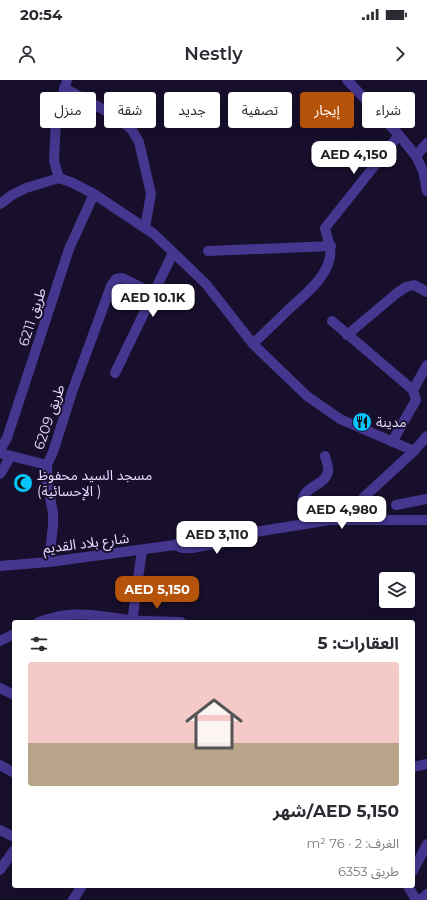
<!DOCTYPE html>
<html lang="ar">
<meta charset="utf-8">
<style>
:root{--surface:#fff;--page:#f7f7f7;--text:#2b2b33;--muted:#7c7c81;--line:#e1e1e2;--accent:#b45309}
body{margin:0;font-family:Montserrat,"Noto Sans Arabic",sans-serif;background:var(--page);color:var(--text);direction:rtl;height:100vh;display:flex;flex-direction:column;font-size:15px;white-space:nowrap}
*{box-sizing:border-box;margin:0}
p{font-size:13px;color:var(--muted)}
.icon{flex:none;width:22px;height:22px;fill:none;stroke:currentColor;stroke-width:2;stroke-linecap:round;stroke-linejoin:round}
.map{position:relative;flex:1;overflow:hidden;direction:ltr}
.panel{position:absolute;left:12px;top:540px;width:403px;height:268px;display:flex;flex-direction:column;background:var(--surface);border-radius:4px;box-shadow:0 4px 16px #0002;direction:rtl}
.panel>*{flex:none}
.banner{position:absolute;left:12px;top:12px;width:403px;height:36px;direction:rtl;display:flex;gap:8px}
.buttons{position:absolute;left:379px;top:492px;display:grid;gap:8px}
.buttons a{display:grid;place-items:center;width:36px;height:36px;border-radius:4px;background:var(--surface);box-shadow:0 4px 16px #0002;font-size:20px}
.price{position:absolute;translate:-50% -34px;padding:0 9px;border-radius:8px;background:#fff;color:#222;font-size:13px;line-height:26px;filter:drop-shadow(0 1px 2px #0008)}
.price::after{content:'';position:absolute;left:50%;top:24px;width:12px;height:9px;margin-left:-6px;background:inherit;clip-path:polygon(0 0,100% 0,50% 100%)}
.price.selected{background:var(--accent);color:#fff}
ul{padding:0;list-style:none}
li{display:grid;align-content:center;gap:8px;height:212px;padding:0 16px}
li+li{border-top:1px solid var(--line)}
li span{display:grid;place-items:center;height:124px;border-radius:4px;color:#555}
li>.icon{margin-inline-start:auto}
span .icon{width:72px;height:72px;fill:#fffc;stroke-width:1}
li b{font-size:17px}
h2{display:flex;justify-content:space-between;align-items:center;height:48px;padding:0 16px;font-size:17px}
.tag{padding:0 14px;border-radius:4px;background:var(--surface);box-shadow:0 4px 16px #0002;font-size:14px;line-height:36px}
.tag.selected{background:var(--accent);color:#fff}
.status{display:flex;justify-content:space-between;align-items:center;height:28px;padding:0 20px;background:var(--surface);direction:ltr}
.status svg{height:11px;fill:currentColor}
header{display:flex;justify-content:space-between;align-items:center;height:52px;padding:0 16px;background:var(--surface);font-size:18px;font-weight:600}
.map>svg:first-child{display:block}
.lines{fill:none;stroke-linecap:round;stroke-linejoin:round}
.minor{stroke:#45368f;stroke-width:10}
.labels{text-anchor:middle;stroke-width:4;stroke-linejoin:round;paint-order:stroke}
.street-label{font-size:14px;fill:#e3daff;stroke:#180f2c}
.poi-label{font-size:14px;fill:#e3daff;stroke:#180f2c;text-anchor:start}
</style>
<div class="status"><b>20:54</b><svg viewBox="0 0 49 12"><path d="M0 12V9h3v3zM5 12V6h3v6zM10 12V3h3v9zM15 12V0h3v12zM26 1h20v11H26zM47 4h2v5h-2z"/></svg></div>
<header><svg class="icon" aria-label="forward" viewBox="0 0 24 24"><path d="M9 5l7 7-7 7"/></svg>Nestly<svg class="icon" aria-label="person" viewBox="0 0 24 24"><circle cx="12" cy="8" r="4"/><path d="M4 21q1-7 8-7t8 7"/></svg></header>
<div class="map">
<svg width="427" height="820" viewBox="0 0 427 820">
<rect width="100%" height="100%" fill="#180f2c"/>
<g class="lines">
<g class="minor">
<polyline points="347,0 399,55 416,76 423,91 427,111"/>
<polyline points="64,8 117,37 132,50 139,62 151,114 145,148"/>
<polyline points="416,76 427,63"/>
<polyline points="59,98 54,81 56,39 67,0"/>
<polyline points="0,124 12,115 26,108 59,98 73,103 94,114 154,154 206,204 253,264 307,316 340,339 414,371"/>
<polyline points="208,171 331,166"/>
<polyline points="332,241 413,310 416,320 392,362"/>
<polyline points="347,255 397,213 406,207 414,205 427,212"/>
<path d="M253 264C265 252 277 241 288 230 304 215 326 199 330 177 332 167 327 158 325 148L399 55"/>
<polyline points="115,293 173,173"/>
<polyline points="413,310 427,285"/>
<polyline points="0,370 7,358 69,169 94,114"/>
<polyline points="0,373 47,385"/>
<polyline points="0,394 11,376"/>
<polyline points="396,425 427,419"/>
<polyline points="352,439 359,423 363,418 414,371 427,356"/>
<path d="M306 443C305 436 301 426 303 418 306 406 327 404 328 391 329 386 326 380 325 376"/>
<polyline points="175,465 183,468 192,468 242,459 255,452 330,440 427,440"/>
<polyline points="49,482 53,445 53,433 47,401 47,385 53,372 72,312 111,206 116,199 122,198 153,213"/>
<path d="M0 486 49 482 175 465C186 458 229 449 243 449 247 449 251 450 255 452"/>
<path d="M39 542C74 529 96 536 131 540 148 542 165 541 181 542"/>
<polyline points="132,542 142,470"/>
<polyline points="0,561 14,554"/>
<polyline points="0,608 14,615"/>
<polyline points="0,685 14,693"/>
<polyline points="413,687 427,684"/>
<polyline points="0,750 14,757"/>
<polyline points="0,790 14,770"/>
<polyline points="413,791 427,764"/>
<polyline points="408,806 416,820"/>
<polyline points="73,820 82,806"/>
<polyline points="417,820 423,818 427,814"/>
</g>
</g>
<defs>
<symbol id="restaurant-disc" viewBox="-11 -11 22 22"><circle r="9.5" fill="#06c5ff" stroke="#180f2c"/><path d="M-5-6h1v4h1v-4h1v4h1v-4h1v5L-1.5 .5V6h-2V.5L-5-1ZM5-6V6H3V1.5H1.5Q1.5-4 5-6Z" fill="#111"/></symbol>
<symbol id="mosque-disc" viewBox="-11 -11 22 22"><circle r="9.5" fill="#06c5ff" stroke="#180f2c"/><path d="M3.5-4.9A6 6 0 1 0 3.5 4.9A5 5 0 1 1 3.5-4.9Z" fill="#111"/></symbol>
</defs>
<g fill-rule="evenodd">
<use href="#restaurant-disc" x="351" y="331" width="22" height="22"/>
<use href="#mosque-disc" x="12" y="392" width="22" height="22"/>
</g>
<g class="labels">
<g class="street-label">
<text transform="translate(32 237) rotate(-72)" y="5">طريق 6211</text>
<text transform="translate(49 337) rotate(-71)" y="5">طريق 6209</text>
<text transform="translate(86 463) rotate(-7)" y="5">شارع بلاد القديم</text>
</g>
<g class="poi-label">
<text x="376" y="347">مدينة</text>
<text x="37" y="400">مسجد السيد محفوظ<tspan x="37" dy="16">(الإحسائية )</tspan></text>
</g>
</g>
</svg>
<div class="buttons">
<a><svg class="icon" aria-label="layers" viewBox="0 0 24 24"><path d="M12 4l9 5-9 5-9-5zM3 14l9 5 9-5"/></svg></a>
</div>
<b class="price" style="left:354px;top:95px">AED 4,150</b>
<b class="price" style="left:153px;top:238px">AED 10.1K</b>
<b class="price" style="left:342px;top:450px">AED 4,980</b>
<b class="price" style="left:217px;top:475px">AED 3,110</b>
<b class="price selected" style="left:157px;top:530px">AED 5,150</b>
<div class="banner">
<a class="tag">شراء</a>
<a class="tag selected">إيجار</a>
<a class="tag">تصفية</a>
<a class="tag">جديد</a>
<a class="tag">شقة</a>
<a class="tag">منزل</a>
</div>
<section class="panel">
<h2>العقارات: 5<svg class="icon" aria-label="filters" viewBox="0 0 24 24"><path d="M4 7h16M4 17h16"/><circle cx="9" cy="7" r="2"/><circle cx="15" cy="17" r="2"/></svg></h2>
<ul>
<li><span style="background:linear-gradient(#f6c9c9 65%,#b9a48a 0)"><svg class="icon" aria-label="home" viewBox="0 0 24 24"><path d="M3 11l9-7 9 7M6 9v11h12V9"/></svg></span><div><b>AED 5,150/شهر</b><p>الغرف: 2 · 76 m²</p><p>طريق 6353</p></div></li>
</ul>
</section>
</div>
